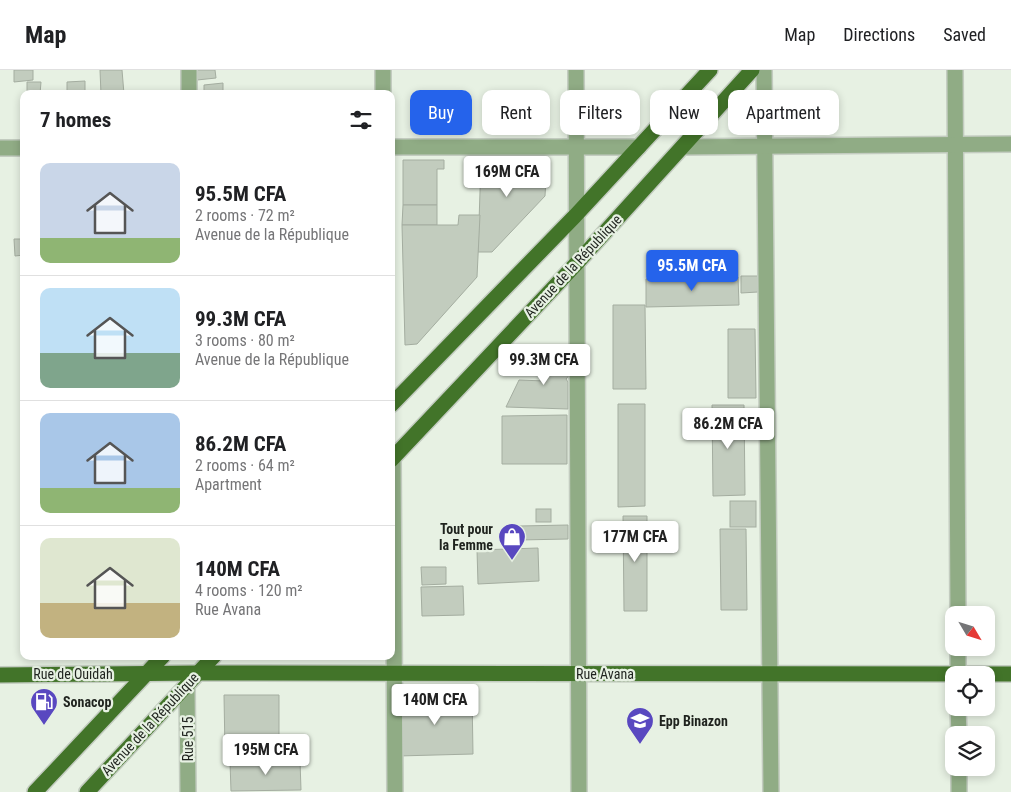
<!DOCTYPE html>
<meta charset="utf-8">
<style>
:root{--surface:#fff;--page:#f2f2f2;--text:#202124;--muted:#757577;--line:#e0e0e0;--accent:#2563eb}
body{margin:0;font-family:"Roboto Condensed",sans-serif;background:var(--page);color:var(--text);height:100vh;display:flex;flex-direction:column;font-size:19px;white-space:nowrap}
*{box-sizing:border-box;margin:0}
p{font-size:16px;color:var(--muted)}
.icon{flex:none;width:28px;height:28px;fill:none;stroke:currentColor;stroke-width:2;stroke-linecap:round;stroke-linejoin:round}
.map{position:relative;flex:1;overflow:hidden}
.drawer{position:absolute;left:20px;top:20px;width:375px;height:570px;display:flex;flex-direction:column;background:var(--surface);border-radius:10px;box-shadow:0 2px 8px #0003}
.drawer>*{flex:none}
.hud{position:absolute;left:410px;top:20px;width:475px;height:45px;display:flex;gap:10px}
.needle{width:32px;rotate:128deg}
.tools{position:absolute;left:945px;top:536px;display:grid;gap:10px}
.tools a{display:grid;place-items:center;width:50px;height:50px;border-radius:10px;background:var(--surface);box-shadow:0 2px 8px #0003;font-size:25px}
.price{position:absolute;translate:-50% -42px;padding:0 11px;border-radius:5px;background:#fff;color:#222;font-size:16px;line-height:32px;filter:drop-shadow(0 1px 2px #0008)}
.price::after{content:'';position:absolute;left:50%;top:30px;width:15px;height:11px;margin-left:-8px;background:inherit;clip-path:polygon(0 0,100% 0,50% 100%)}
.price.current{background:var(--accent);color:#fff}
ul{padding:0;list-style:none}
li{display:flex;align-items:center;gap:15px;height:125px;padding:0 20px}
li+li{border-top:1px solid var(--line)}
li span{display:grid;place-items:center;flex:none;width:140px;height:100px;border-radius:10px;color:#555}
li>.icon{margin-inline-start:auto}
span .icon{width:60px;height:60px;fill:#fffc;stroke-width:1}
li b{font-size:21px}
h2{display:flex;justify-content:space-between;align-items:center;height:60px;padding:0 20px;font-size:21px}
.chip{padding:0 18px;border-radius:10px;background:var(--surface);box-shadow:0 2px 8px #0003;font-size:18px;line-height:45px}
.chip.current{background:var(--accent);color:#fff}
header{display:flex;align-items:center;gap:30px;box-sizing:border-box;height:70px;padding:0 25px;background:var(--surface);border-bottom:1px solid var(--line)}
header strong{font-size:24px}
nav{display:flex;gap:28px;margin-inline-start:auto;font-size:18px}
.map>svg:first-child{display:block}
.building{fill:#c2ccbe;stroke:#a4ada0}
.lines{fill:none;stroke-linecap:round;stroke-linejoin:round}
.minor-casing{stroke:#c3ccc0;stroke-width:18}
.major-casing{stroke:#c3ccc0;stroke-width:18}
.minor{stroke:#90ac85;stroke-width:15}
.major{stroke:#427429;stroke-width:15}
.labels{text-anchor:middle;stroke-width:4.5;stroke-linejoin:round;paint-order:stroke}
.street-label{font-size:14px;fill:#1f231e;stroke:#e7f1e3}
.poi-label{font-size:14px;font-weight:bold;fill:#1f231e;stroke:#e7f1e3;text-anchor:start}
</style>
<header>
<strong>Map</strong>
<nav><a>Map</a><a>Directions</a><a>Saved</a></nav>
</header>
<div class="map">
<svg width="1011" height="722" viewBox="0 0 1011 722">
<rect width="100%" height="100%" fill="#e7f1e3"/>
<g class="building">
<polygon points="14,0 33,0 33,10 14,12"/>
<polygon points="100,0 122,0 124,24 101,24"/>
<polygon points="196,0 215,0 216,8 197,10"/>
<polygon points="85,11 85,24 67,24 67,12"/>
<polygon points="27,12 41,12 40,24 27,24"/>
<polygon points="223,13 223,24 204,24 204,15"/>
<polygon points="403,90 444,90 444,99 437,99 437,135 403,135"/>
<polygon points="481,92 547,92 545,126 492,182 478,182"/>
<polygon points="403,135 437,135 437,155 402,155"/>
<polygon points="459,145 480,145 477,207 417,274 405,275 402,155 458,155"/>
<polygon points="14,169 24,169 24,185 15,186"/>
<polygon points="741,206 759,206 758,222 741,223"/>
<polygon points="738,207 739,235 646,237 646,209"/>
<polygon points="613,235 645,235 646,319 613,319"/>
<polygon points="728,259 755,259 756,328 728,328"/>
<polygon points="547,279 572,302 566,309 568,312 568,339 506,337 519,310 545,311 529,300"/>
<polygon points="618,334 645,334 645,436 618,437"/>
<polygon points="712,335 744,335 745,425 713,426"/>
<polygon points="567,345 567,394 502,394 502,346"/>
<rect x="730" y="431" width="26" height="26"/>
<rect x="536" y="439" width="15" height="13"/>
<polygon points="623,446 647,446 647,541 624,541"/>
<polygon points="568,455 568,469 519,470 519,456"/>
<polygon points="720,459 746,459 747,540 721,540"/>
<polygon points="538,478 539,511 478,514 477,480"/>
<polygon points="421,497 446,497 446,514 422,515"/>
<polygon points="463,516 464,545 422,546 421,517"/>
<polygon points="224,625 279,625 279,681 225,682"/>
<polygon points="472,625 473,684 398,686 397,627"/>
<polygon points="300,691 301,720 231,721 230,692"/>
</g>
<g class="lines">
<defs>
<g id="minor">
<polyline points="383,0 383,24"/>
<polyline points="576,0 579,722"/>
<polyline points="764,0 771,722"/>
<polyline points="955,0 958,545"/>
<polyline points="189,24 189,0"/>
<polyline points="391,77 639,77"/>
<polyline points="683,77 1011,74"/>
<polyline points="0,78 24,78"/>
<polyline points="393,388 395,722"/>
<polyline points="958,578 958,605"/>
<polyline points="187,615 188,722"/>
<polyline points="958,638 959,665"/>
<polyline points="959,698 959,722"/>
</g>
<g id="major">
<polyline points="391,335 575,146 710,0"/>
<polyline points="391,390 576,194 752,0"/>
<polyline points="0,605 198,603 1011,604"/>
<polyline points="35,722 163,586"/>
<polyline points="87,722 214,586"/>
</g>
</defs>
<use href="#minor" class="minor-casing"/>
<use href="#major" class="major-casing"/>
<use href="#minor" class="minor"/>
<use href="#major" class="major"/>
</g>
<defs>
<symbol id="shop-pin" viewBox="-11 -11 22 30"><path d="M0 17L-7.5 6A9.5 9.5 0 1 1 7.5 6Z" fill="#5948c0" stroke="#e7f1e3"/><path d="M-5-2.5h2.3a2.7 3.5 0 0 1 5.4 0H5L5.5 6h-11ZM-1.5-2.5h3a1.5 2.3 0 0 0-3 0Z" fill="#fff"/></symbol>
<symbol id="fuel-pin" viewBox="-11 -11 22 30"><path d="M0 17L-7.5 6A9.5 9.5 0 1 1 7.5 6Z" fill="#5948c0" stroke="#e7f1e3"/><path d="M-5.5-6h7V0h2V4h1.3V-2.5L3-4.5l.8-.8L6-3V5H2.5V1h-1V6h-7ZM-4.2-4.7v3.2H.2V-4.7Z" fill="#fff"/></symbol>
<symbol id="school-pin" viewBox="-11 -11 22 30"><path d="M0 17L-7.5 6A9.5 9.5 0 1 1 7.5 6Z" fill="#5948c0" stroke="#e7f1e3"/><path d="M0-5L7-2L0 1L-7-2ZM-4 1L0 2.5L4 1V4Q0 6-4 4Z" fill="#fff"/></symbol>
</defs>
<g fill-rule="evenodd">
<use href="#shop-pin" x="496" y="451" width="32" height="43"/>
<use href="#fuel-pin" x="28" y="616" width="32" height="43"/>
<use href="#school-pin" x="624" y="635" width="32" height="43"/>
</g>
<g class="labels">
<g class="street-label">
<text transform="translate(573 196) rotate(-47)" y="5">Avenue de la République</text>
<text x="73" y="609">Rue de Ouidah</text>
<text x="605" y="609">Rue Avana</text>
<text transform="translate(150 654) rotate(-47)" y="5">Avenue de la République</text>
<text transform="translate(188 669) rotate(-90)" y="5">Rue 515</text>
</g>
<g class="poi-label">
<text x="493" y="464" text-anchor="end">Tout pour<tspan x="493" dy="16">la Femme</tspan></text>
<text x="63" y="637">Sonacop</text>
<text x="659" y="656">Epp Binazon</text>
</g>
</g>
</svg>
<div class="tools">
<a><svg class="needle" viewBox="-14 -14 28 28"><path d="M0-13l5 13h-10z" fill="#e53935"/><path d="M0 13l5-13h-10z" fill="#757577"/></svg></a>
<a><svg class="icon" aria-label="locate" viewBox="0 0 24 24"><circle cx="12" cy="12" r="6"/><path d="M12 2v4M12 18v4M2 12h4M18 12h4"/></svg></a>
<a><svg class="icon" aria-label="layers" viewBox="0 0 24 24"><path d="M12 4l9 5-9 5-9-5zM3 14l9 5 9-5"/></svg></a>
</div>
<b class="price" style="left:507px;top:128px">169M CFA</b>
<b class="price current" style="left:692px;top:222px">95.5M CFA</b>
<b class="price" style="left:544px;top:316px">99.3M CFA</b>
<b class="price" style="left:728px;top:380px">86.2M CFA</b>
<b class="price" style="left:635px;top:493px">177M CFA</b>
<b class="price" style="left:435px;top:656px">140M CFA</b>
<b class="price" style="left:266px;top:706px">195M CFA</b>
<div class="hud">
<a class="chip current">Buy</a>
<a class="chip">Rent</a>
<a class="chip">Filters</a>
<a class="chip">New</a>
<a class="chip">Apartment</a>
</div>
<section class="drawer">
<h2>7 homes<svg class="icon" aria-label="filters" viewBox="0 0 24 24"><path d="M4 7h16M4 17h16"/><circle cx="9" cy="7" r="2"/><circle cx="15" cy="17" r="2"/></svg></h2>
<ul>
<li><span style="background:linear-gradient(#c9d6e8 75%,#8fb573 0)"><svg class="icon" aria-label="home" viewBox="0 0 24 24"><path d="M3 11l9-7 9 7M6 9v11h12V9"/></svg></span><div><b>95.5M CFA</b><p>2 rooms · 72 m²</p><p>Avenue de la République</p></div></li>
<li><span style="background:linear-gradient(#bfe0f5 65%,#7fa58c 0)"><svg class="icon" aria-label="home" viewBox="0 0 24 24"><path d="M3 11l9-7 9 7M6 9v11h12V9"/></svg></span><div><b>99.3M CFA</b><p>3 rooms · 80 m²</p><p>Avenue de la République</p></div></li>
<li><span style="background:linear-gradient(#a9c7e8 75%,#8fb573 0)"><svg class="icon" aria-label="home" viewBox="0 0 24 24"><path d="M3 11l9-7 9 7M6 9v11h12V9"/></svg></span><div><b>86.2M CFA</b><p>2 rooms · 64 m²</p><p>Apartment</p></div></li>
<li><span style="background:linear-gradient(#dfe7d0 65%,#c2b280 0)"><svg class="icon" aria-label="home" viewBox="0 0 24 24"><path d="M3 11l9-7 9 7M6 9v11h12V9"/></svg></span><div><b>140M CFA</b><p>4 rooms · 120 m²</p><p>Rue Avana</p></div></li>
</ul>
</section>
</div>
